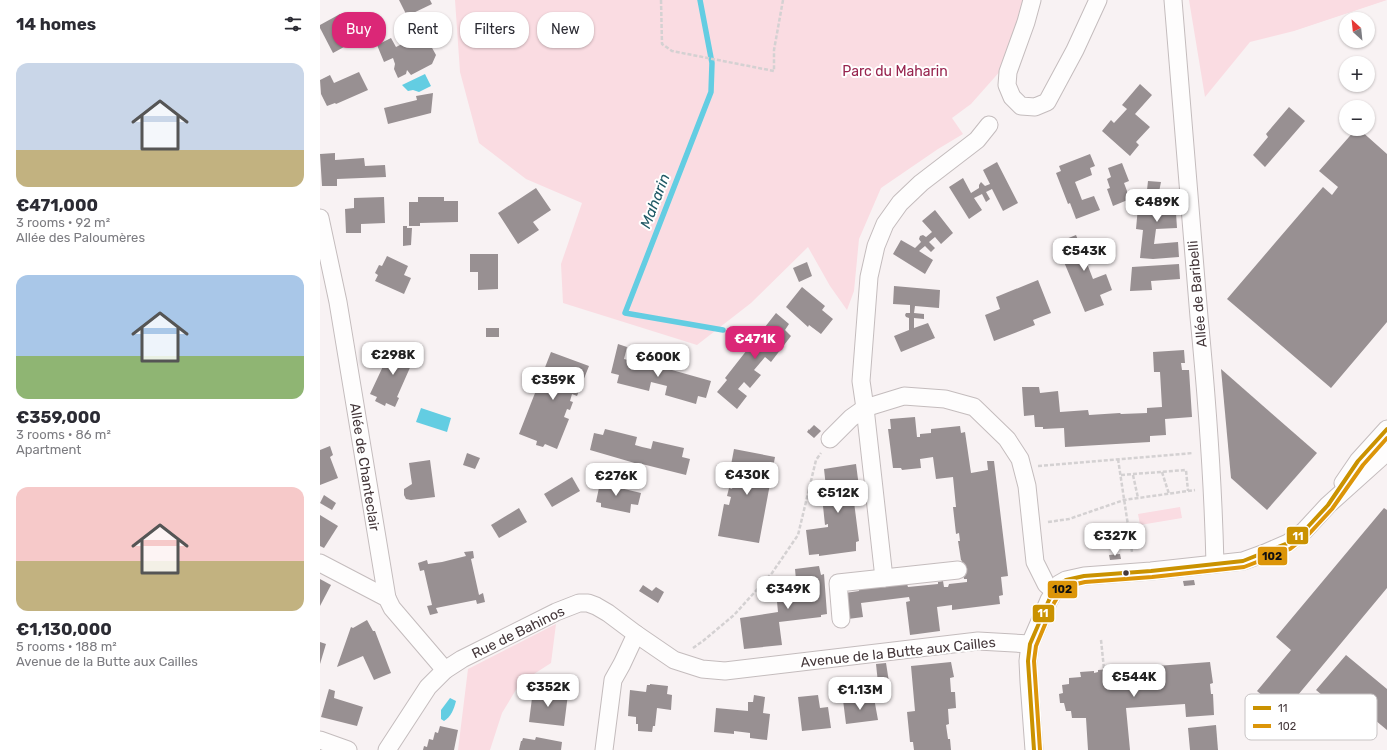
<!DOCTYPE html>
<meta charset="utf-8">
<style>
:root{--surface:#fff;--page:#f2f2f3;--text:#2b2b33;--muted:#7c7c81;--accent:#db2777}
body{margin:0;font-family:Rubik,sans-serif;background:var(--page);color:var(--text);height:100vh;display:flex;flex-direction:column;font-size:15px;white-space:nowrap}
*{box-sizing:border-box;margin:0}
p{font-size:13px;color:var(--muted)}
.icon{flex:none;width:22px;height:22px;fill:none;stroke:currentColor;stroke-width:2;stroke-linecap:round;stroke-linejoin:round}
.map{position:relative;flex:1;overflow:hidden}
.sheet{display:flex;flex-direction:column;background:var(--surface);width:320px}
.sheet>*{flex:none}
.guide{position:absolute;left:12px;top:12px;width:380px;height:36px;display:flex;gap:8px}
.needle{width:26px;rotate:333deg}
.fabs{position:absolute;left:1019px;top:12px;display:grid;gap:8px}
.fabs a{display:grid;place-items:center;width:36px;height:36px;border-radius:50%;background:var(--surface);box-shadow:0 1px 3px #0004;font-size:20px}
.price{position:absolute;translate:-50% -34px;padding:0 9px;border-radius:8px;background:#fff;color:#222;font-size:13px;line-height:26px;filter:drop-shadow(0 1px 2px #0008)}
.price::after{content:'';position:absolute;left:50%;top:24px;width:12px;height:9px;margin-left:-6px;background:inherit;clip-path:polygon(0 0,100% 0,50% 100%)}
.price.selected{background:var(--accent);color:#fff}
ul{padding:0;list-style:none}
li{display:grid;align-content:center;gap:8px;height:212px;padding:0 16px}
li span{display:grid;place-items:center;height:124px;border-radius:12px;color:#555}
li>.icon{margin-inline-start:auto}
span .icon{width:72px;height:72px;fill:#fffc;stroke-width:1}
li b{font-size:17px}
h2{display:flex;justify-content:space-between;align-items:center;height:48px;padding:0 16px;font-size:17px}
.tag{padding:0 14px;border-radius:16px;background:var(--surface);box-shadow:0 1px 3px #0004;font-size:14px;line-height:36px}
.tag.selected{background:var(--accent);color:#fff}
main{display:flex;flex:1;min-height:0}
.map>svg:first-child{display:block}
.green{fill:#fadce2}
.water{fill:#63cde2}
.lines{fill:none;stroke-linecap:round;stroke-linejoin:round}
.stream{stroke:#63cde2;stroke-width:5.5}
.building{fill:#989092}
.minor-casing{stroke:#c4bcbd;stroke-width:19}
.path{stroke:#d4d1d2;stroke-width:2.5;stroke-dasharray:4 2;stroke-linecap:butt}
.minor{stroke:#fefdfd;stroke-width:17}
.bus-1-casing{stroke:#fff;stroke-width:7}
.bus-2-casing{stroke:#fff;stroke-width:7}
.bus-1{stroke:#ca9200;stroke-width:4}
.bus-2{stroke:#dc9509;stroke-width:4}
.bus-dot{fill:#44373a;stroke:#fff;stroke-width:1.5}
.labels{text-anchor:middle;stroke-width:4;stroke-linejoin:round;paint-order:stroke}
.park-label{font-size:14px;fill:#97244e;stroke:#fff}
.street-label{font-size:14px;fill:#44373a;stroke:#fff}
.water-label{font-size:15px;font-style:italic;fill:#215a66;stroke:#fff}
.key{fill:#fff;stroke:#c7c3c4;stroke-width:1}
.key-label{font-size:11px;fill:#44373a}
.line-badge{stroke:#fff;stroke-width:1.5}
.badge-label{font-size:11px;text-anchor:middle;font-weight:bold;fill:#fff}
.pale-badge-label{font-size:11px;text-anchor:middle;font-weight:bold;fill:#111}
</style>
<main>
<section class="sheet">
<h2>14 homes<svg class="icon" aria-label="filters" viewBox="0 0 24 24"><path d="M4 7h16M4 17h16"/><circle cx="9" cy="7" r="2"/><circle cx="15" cy="17" r="2"/></svg></h2>
<ul>
<li><span style="background:linear-gradient(#c9d6e8 70%,#c2b280 0)"><svg class="icon" aria-label="home" viewBox="0 0 24 24"><path d="M3 11l9-7 9 7M6 9v11h12V9"/></svg></span><div><b>€471,000</b><p>3 rooms · 92 m²</p><p>Allée des Paloumères</p></div></li>
<li><span style="background:linear-gradient(#a9c7e8 65%,#8fb573 0)"><svg class="icon" aria-label="home" viewBox="0 0 24 24"><path d="M3 11l9-7 9 7M6 9v11h12V9"/></svg></span><div><b>€359,000</b><p>3 rooms · 86 m²</p><p>Apartment</p></div></li>
<li><span style="background:linear-gradient(#f6c9c9 60%,#c2b280 0)"><svg class="icon" aria-label="home" viewBox="0 0 24 24"><path d="M3 11l9-7 9 7M6 9v11h12V9"/></svg></span><div><b>€1,130,000</b><p>5 rooms · 188 m²</p><p>Avenue de la Butte aux Cailles</p></div></li>
</ul>
</section>
<div class="map">
<svg width="1067" height="750" viewBox="0 0 1067 750">
<rect width="100%" height="100%" fill="#f8f2f3"/>
<g class="green">
<polygon points="135,0 703,0 696,29 682,69 651,104 632,118 643,134 618,149 561,188 539,239 534,291 527,310 510,286 488,247 431,303 377,345 243,303 241,264 262,203 206,179 159,143 140,72"/>
<polygon points="869,0 1067,0 974,31 930,42 885,97"/>
<polygon points="860,507 862,518 820,525 818,514"/>
<polygon points="236,624 231,663 200,683 182,713 170,750 138,750 148,669"/>
</g>
<g class="water">
<polygon points="105,74 111,86 99,92 93,90 88,91 82,85"/>
<polygon points="101,408 131,418 127,432 96,422"/>
<path d="M130 698 136 701C134 709 131 717 124 721L121 719V710Z"/>
</g>
<g class="lines">
<polyline class="stream" points="380,0 392,63 391,92 305,313 403,330"/>
</g>
<g class="building">
<polygon points="79,0 110,0 112,4 87,16"/>
<polygon points="20,14 35,41 13,53 0,28 0,25"/>
<polygon points="104,21 116,43 111,46 116,55 112,64 91,75 87,70 86,74 78,78 74,69 75,64 73,58 64,62 57,45 71,38 76,47 98,36 93,27"/>
<polygon points="39,72 48,90 16,104 15,103 7,106 1,94 0,80 10,75 14,83"/>
<polygon points="820,84 832,95 815,114 830,127 816,142 819,145 810,156 782,131 791,120 794,123 807,109 802,105"/>
<polygon points="113,93 111,113 68,124 64,108 97,100 96,96"/>
<polygon points="969,107 985,121 945,167 933,155 948,137 946,134"/>
<polygon points="1036,129 1039,129 1067,154 1067,322 1011,388 907,299 1003,187 1012,195 1018,187 999,171"/>
<polygon points="15,153 15,160 44,158 45,166 65,165 66,177 17,179 17,186 2,186 0,154"/>
<polygon points="770,154 775,166 770,168 772,175 755,182 762,200 774,196 780,210 756,219 750,203 748,204 736,173 741,171 739,166"/>
<polygon points="677,162 698,203 683,211 672,189 666,192 670,199 666,202 662,194 654,198 662,210 649,219 629,187 643,178 651,193 659,188 659,185 661,182 665,186 670,184 663,170"/>
<polygon points="802,163 809,181 804,183 810,199 793,206 787,189 790,188 787,179 791,177 788,168"/>
<polygon points="828,181 841,182 839,192 855,191 856,206 838,207 837,215 856,213 857,228 836,229 834,244 858,242 859,257 833,259 820,258 823,230 816,229 818,207 825,208"/>
<polygon points="216,188 231,210 213,222 219,230 198,244 178,213"/>
<polygon points="64,197 65,223 41,224 41,233 26,233 25,209 34,208 34,198"/>
<polygon points="98,197 124,197 124,201 138,201 138,222 100,223 100,226 89,226 89,202 98,202"/>
<polygon points="615,210 633,233 621,244 615,237 609,242 615,248 611,252 605,246 599,251 613,260 605,274 573,254 581,240 595,248 601,242 599,239 600,236 603,235 606,237 612,232 602,221"/>
<polygon points="83,226 87,226 87,228 92,228 91,245 83,246"/>
<polygon points="756,235 760,245 773,240 779,256 766,261 773,279 786,274 792,290 780,295 784,305 765,312 736,243"/>
<polygon points="150,254 178,254 178,289 158,290 158,272 150,272"/>
<polygon points="67,256 88,266 84,275 91,278 84,294 55,281 58,275 55,273 59,265 62,266"/>
<polygon points="487,262 492,276 479,282 473,268"/>
<polygon points="859,264 860,279 831,281 832,290 810,291 812,267"/>
<polygon points="718,280 731,313 713,320 715,325 674,341 665,315 680,309 676,297"/>
<polygon points="574,286 620,290 619,308 595,306 594,313 604,314 604,319 594,318 594,328 608,323 615,338 581,352 574,336 589,330 589,318 586,317 585,315 586,313 590,313 590,305 573,304"/>
<polygon points="482,287 505,306 502,310 513,319 501,334 489,325 488,327 466,307"/>
<polygon points="456,313 469,324 465,330 471,336 451,362 445,357 434,370 441,375 430,388 424,382 418,389 427,396 417,409 397,392 407,380 405,378"/>
<rect x="166" y="328" width="13" height="9"/>
<polygon points="74,343 96,354 77,397 79,398 75,407 66,403 65,406 55,401 57,397 50,394"/>
<polygon points="298,344 307,347 304,359 319,363 320,361 391,381 386,398 378,396 376,404 345,395 347,386 331,382 329,391 297,383 299,375 291,373"/>
<polygon points="864,350 865,363 861,363 862,370 869,370 872,417 845,419 846,435 830,436 830,442 745,447 744,428 723,429 723,427 715,427 714,415 704,416 702,387 719,387 720,393 738,391 740,412 768,410 769,415 800,413 801,414 827,413 827,408 842,407 840,372 834,372 833,352"/>
<polygon points="231,352 269,366 257,396 252,394 250,401 253,402 250,410 247,409 244,417 249,419 237,449 225,444 223,447 216,445 217,441 199,434"/>
<polygon points="901,369 997,453 947,510 911,478"/>
<polygon points="595,417 597,437 600,437 600,434 611,433 611,429 640,426 641,433 645,432 651,473 668,470 667,461 674,461 688,576 681,577 683,595 679,596 680,604 632,610 632,605 617,607 620,631 590,635 586,602 590,601 589,597 541,603 543,617 528,619 525,593 539,591 539,589 587,584 588,587 618,584 618,582 623,581 624,587 628,587 629,584 647,582 647,579 644,579 642,561 641,560 638,541 640,541 639,533 636,534 633,507 636,507 633,477 616,479 613,457 600,459 601,468 582,470 581,468 573,468 568,429 571,429 570,419"/>
<polygon points="494,425 501,431 494,438 487,432 489,429 489,430"/>
<polygon points="285,429 317,437 315,445 322,447 331,449 333,441 364,448 362,457 370,459 366,475 318,463 318,464 270,450 274,433 283,435"/>
<polygon points="10,446 13,455 10,457 18,478 0,485 0,450"/>
<polygon points="414,449 455,457 439,543 398,536 404,504 409,505 411,497 407,496 409,488 412,489 414,482 408,481"/>
<polygon points="147,453 160,458 155,469 143,465"/>
<polygon points="110,460 115,497 91,500 86,499 84,495 84,489 92,484 89,463"/>
<polygon points="536,464 541,502 534,502 539,541 536,542 536,551 499,556 499,554 489,555 486,530 508,527 508,524 505,525 503,506 508,505 504,469"/>
<polygon points="252,477 260,491 232,507 224,494"/>
<polygon points="281,478 297,482 296,487 321,493 318,505 311,504 310,513 281,507 281,503 276,502"/>
<polygon points="4,495 16,503 12,510 0,503"/>
<polygon points="199,508 207,522 179,538 171,525"/>
<polygon points="1064,508 1067,510 1067,588 963,713 937,691 971,650 956,637"/>
<polygon points="0,515 18,526 4,548 0,546"/>
<polygon points="153,551 154,558 151,559 159,595 163,593 165,602 157,604 156,600 116,608 118,613 110,615 107,606 112,605 104,570 100,571 98,563 107,560 108,564 122,562 146,556 144,552"/>
<polygon points="800,554 801,559 790,560 789,555"/>
<polygon points="499,566 501,575 504,574 507,614 501,615 501,617 459,622 462,645 424,649 420,618 458,612 456,591 474,589 475,592 477,591 475,569"/>
<polygon points="0,579 11,585 0,606"/>
<polygon points="874,580 875,585 864,586 863,581"/>
<polygon points="323,585 332,591 336,587 344,592 338,603 319,591"/>
<polygon points="47,620 53,631 55,631 71,673 54,680 43,656 17,667 31,627 33,628"/>
<polygon points="0,642 6,644 0,664"/>
<polygon points="1026,655 1067,689 1067,730 1055,720 1046,730 1040,725 1039,726 996,690"/>
<polygon points="631,662 634,677 630,678 631,692 635,692 636,708 628,709 629,724 626,725 628,739 630,739 631,750 594,750 593,742 590,742 587,712 595,711 591,666"/>
<polygon points="890,662 893,683 890,684 891,694 893,694 894,715 866,717 865,704 806,708 810,750 768,750 766,718 752,718 751,711 746,711 744,703 740,703 739,694 743,693 742,685 749,684 749,678 761,677 760,672 774,671 774,673 778,672 778,670 790,669 790,671 796,671 796,669"/>
<polygon points="566,663 569,682 558,683 556,664"/>
<polygon points="330,684 348,686 347,694 352,695 351,710 337,708 335,726 333,726 332,732 318,731 318,724 316,724 316,717 308,716 310,690 326,692 327,685 330,685"/>
<polygon points="9,689 15,691 14,698 43,707 37,726 1,717"/>
<polygon points="213,690 248,694 244,726 209,722"/>
<polygon points="434,695 445,697 443,713 450,714 447,740 430,738 430,733 414,731 414,734 394,732 396,708 428,711 428,702 433,702"/>
<polygon points="498,695 500,708 508,707 511,728 482,731 478,697"/>
<polygon points="532,698 533,701 554,698 558,720 526,724 523,700"/>
<polygon points="896,725 898,750 870,750 868,728"/>
<polygon points="120,726 138,730 134,750 103,750 104,746 107,747 109,739 113,740 115,732 118,733"/>
<polygon points="216,737 242,742 241,750 199,750 201,741 202,741 203,738 215,740"/>
</g>
<g class="lines">
<defs>
<g id="minor">
<polyline points="712,0 706,22 688,72 687,85 692,97 701,106 715,107 727,102 755,50 778,0"/>
<path d="M853 0 879 317C887 399 893 482 895 564"/>
<polyline points="0,218 18,302 67,598"/>
<polyline points="510,439 531,418 545,408 584,396 625,399 654,407 687,439 700,459 707,486 715,562 726,584 734,591"/>
<polyline points="1023,483 1038,461 1067,429"/>
<polyline points="0,563 67,598 72,608 125,670"/>
<polyline points="564,578 545,408 541,381 549,277 556,246 565,224 580,203 601,183 657,140 669,125"/>
<polyline points="521,619 518,583 638,570"/>
<polyline points="316,634 354,660 382,669 405,671 658,641 710,644"/>
<polyline points="0,740 28,750"/>
<polyline points="67,750 108,687 125,670 142,659 236,612 259,603 268,603 276,606 288,613 316,634 302,664 293,680 284,750"/>
<polyline points="714,750 709,682 708,661 710,644 729,600 739,584 746,580 764,576 831,571 923,561 945,553 968,543 984,531 1008,505 1067,452"/>
</g>
</defs>
<use href="#minor" class="minor-casing"/>
<g class="path">
<polyline points="341,0 342,44 352,51 454,71 454,50 463,0"/>
<polyline points="798,459 812,552"/>
<polyline points="718,466 873,453"/>
<polyline points="842,472 849,494"/>
<polyline points="801,475 866,470 868,491"/>
<polyline points="813,475 818,498"/>
<polyline points="728,522 749,519 804,500 875,490"/>
<polyline points="781,640 784,669"/>
<polyline points="373,648 383,641 414,615 452,573 478,535 496,460 501,453"/>
</g>
<use href="#minor" class="minor"/>
<defs>
<polyline id="bus-1" points="714,750 708,661 710,644 729,600 739,584 746,580 764,576 831,571 923,561 968,543 984,531 1008,505 1038,461 1067,429"/>
<polyline id="bus-2" points="720,750 714,661 716,646 734,603 743,588 748,586 765,582 832,577 924,567 970,549 988,535 1012,509 1043,465 1067,438"/>
</defs>
<use href="#bus-1" class="bus-1-casing"/>
<use href="#bus-2" class="bus-2-casing"/>
<use href="#bus-1" class="bus-1"/>
<use href="#bus-2" class="bus-2"/>
</g>
<circle class="bus-dot" cx="806" cy="573" r="3.5"/>
<g class="labels">
<g class="park-label">
<text x="575" y="76">Parc du Maharin</text>
</g>
<g class="street-label">
<text transform="translate(877 294) rotate(-95)" y="5">Allée de Baribelli</text>
<text transform="translate(45 467) rotate(81)" y="5">Allée de Chanteclair</text>
<text transform="translate(198 632) rotate(-26)" y="5">Rue de Bahinos</text>
<text transform="translate(578 652) rotate(-6)" y="5">Avenue de la Butte aux Cailles</text>
</g>
<g class="water-label">
<text transform="translate(335 201) rotate(-69)" y="5">Maharin</text>
</g>
</g>
<rect x="925" y="694" width="132" height="46" rx="6" class="key"/>
<rect x="933" y="706" width="18" height="4" fill="#ca9200"/>
<rect x="933" y="724" width="18" height="4" fill="#dc9509"/>
<g class="key-label">
<text x="958" y="712">11</text>
<text x="958" y="730">102</text>
</g>
<g class="line-badge">
<rect x="966" y="526" width="23" height="19" rx="4" fill="#ca9200"/>
<rect x="937" y="546" width="31" height="20" rx="4" fill="#dc9509"/>
<rect x="727" y="580" width="31" height="19" rx="4" fill="#dc9509"/>
<rect x="712" y="604" width="23" height="19" rx="4" fill="#ca9200"/>
</g>
<g class="badge-label">
<text x="978" y="540">11</text>
<text x="723" y="617">11</text>
</g>
<g class="pale-badge-label">
<text x="952" y="560">102</text>
<text x="742" y="593">102</text>
</g>
</svg>
<div class="fabs">
<a><svg class="needle" viewBox="-14 -14 28 28"><path d="M0-13l5 13h-10z" fill="#e53935"/><path d="M0 13l5-13h-10z" fill="#7c7c81"/></svg></a>
<a>+</a>
<a>−</a>
</div>
<b class="price" style="left:837px;top:223px">€489K</b>
<b class="price" style="left:764px;top:272px">€543K</b>
<b class="price selected" style="left:435px;top:360px">€471K</b>
<b class="price" style="left:73px;top:376px">€298K</b>
<b class="price" style="left:338px;top:378px">€600K</b>
<b class="price" style="left:233px;top:401px">€359K</b>
<b class="price" style="left:427px;top:496px">€430K</b>
<b class="price" style="left:296px;top:497px">€276K</b>
<b class="price" style="left:518px;top:514px">€512K</b>
<b class="price" style="left:795px;top:557px">€327K</b>
<b class="price" style="left:468px;top:610px">€349K</b>
<b class="price" style="left:814px;top:698px">€544K</b>
<b class="price" style="left:228px;top:708px">€352K</b>
<b class="price" style="left:540px;top:711px">€1.13M</b>
<div class="guide">
<a class="tag selected">Buy</a>
<a class="tag">Rent</a>
<a class="tag">Filters</a>
<a class="tag">New</a>
</div>
</div>
</main>
